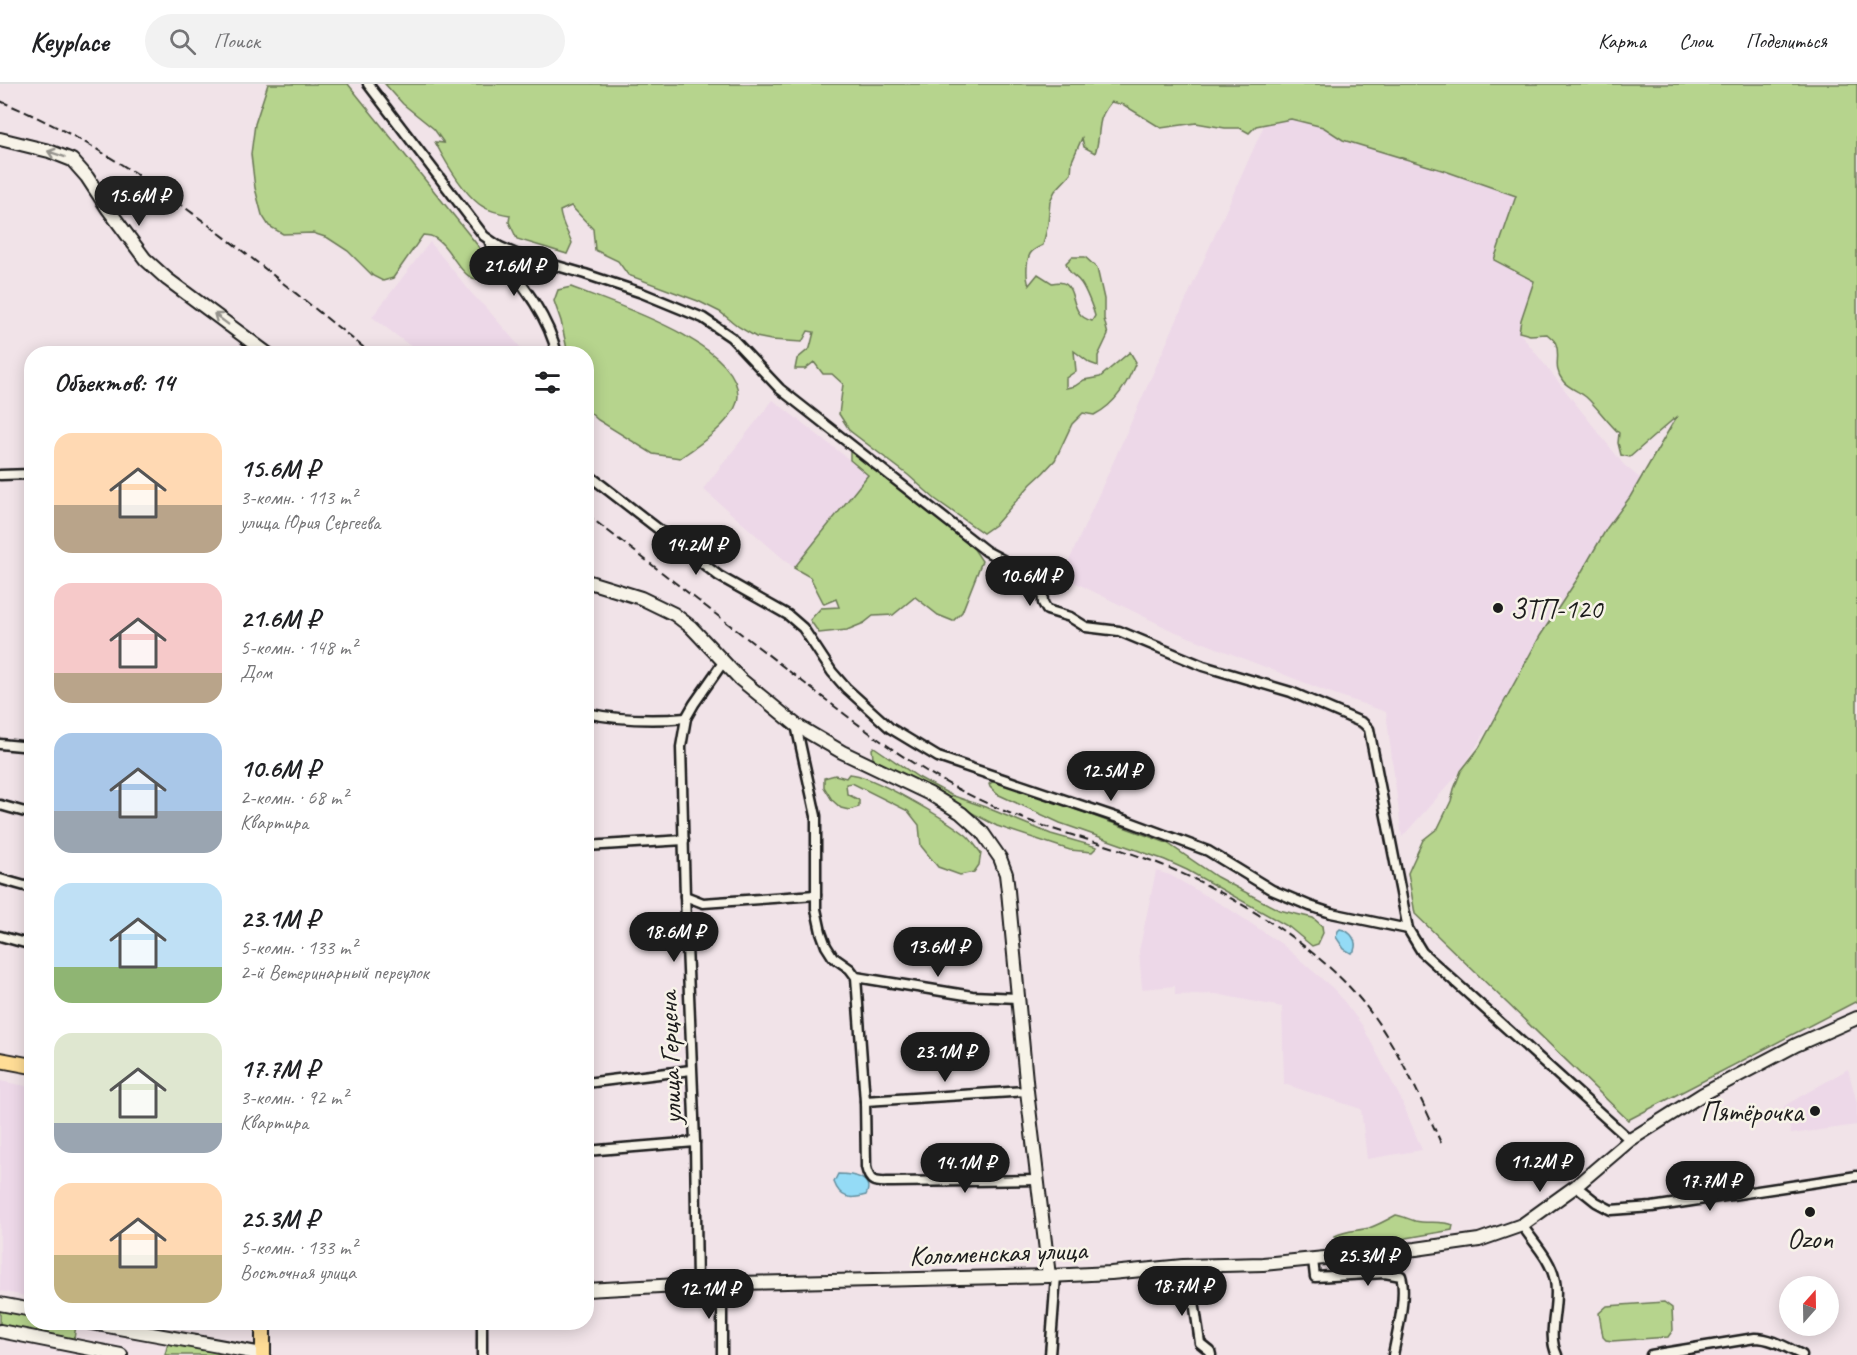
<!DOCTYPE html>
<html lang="ru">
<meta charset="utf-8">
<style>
:root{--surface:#fff;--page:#f2f2f2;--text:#202124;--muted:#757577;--line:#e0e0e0;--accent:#1c1c1c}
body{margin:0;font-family:Caveat,sans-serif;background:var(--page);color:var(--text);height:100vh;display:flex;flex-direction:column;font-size:22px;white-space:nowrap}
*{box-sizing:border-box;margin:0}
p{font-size:20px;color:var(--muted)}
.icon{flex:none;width:33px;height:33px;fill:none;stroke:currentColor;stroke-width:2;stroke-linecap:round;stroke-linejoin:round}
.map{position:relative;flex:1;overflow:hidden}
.details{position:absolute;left:24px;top:262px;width:570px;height:984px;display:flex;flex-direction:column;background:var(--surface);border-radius:24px;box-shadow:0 3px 15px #0003}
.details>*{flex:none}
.needle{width:39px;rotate:20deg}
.controls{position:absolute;left:1779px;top:1192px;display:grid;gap:12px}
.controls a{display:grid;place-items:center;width:60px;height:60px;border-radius:50%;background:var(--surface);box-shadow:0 3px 15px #0003;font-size:30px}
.price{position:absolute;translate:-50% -51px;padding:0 14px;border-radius:21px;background:var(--accent);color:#fff;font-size:20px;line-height:39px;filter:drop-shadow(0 2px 3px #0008)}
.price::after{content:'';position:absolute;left:50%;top:36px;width:18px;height:14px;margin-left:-9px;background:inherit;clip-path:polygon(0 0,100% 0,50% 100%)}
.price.on{background:#222;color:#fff}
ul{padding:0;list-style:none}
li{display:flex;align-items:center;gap:18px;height:150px;padding:0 30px}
li span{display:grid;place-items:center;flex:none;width:168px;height:120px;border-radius:18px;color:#555}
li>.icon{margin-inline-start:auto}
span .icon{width:72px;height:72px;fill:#fffc;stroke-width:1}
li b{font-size:26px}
h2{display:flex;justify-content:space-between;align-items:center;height:72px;padding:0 30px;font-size:26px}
header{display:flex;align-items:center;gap:36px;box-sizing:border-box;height:84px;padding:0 30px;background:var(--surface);border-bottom:2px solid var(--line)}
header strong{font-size:28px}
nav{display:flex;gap:33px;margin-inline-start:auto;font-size:21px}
.search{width:420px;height:54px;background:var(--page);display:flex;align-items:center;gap:15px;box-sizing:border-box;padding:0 21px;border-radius:33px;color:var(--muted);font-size:22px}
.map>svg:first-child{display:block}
.built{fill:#edd8e8}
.green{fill:#b6d48d;stroke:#697854;stroke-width:1.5}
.water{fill:#94dbf6;stroke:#648f9f;stroke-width:1.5}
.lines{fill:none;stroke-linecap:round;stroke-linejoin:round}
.street-casing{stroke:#1c1c1c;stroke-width:13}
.secondary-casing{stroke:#1c1c1c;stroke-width:16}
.primary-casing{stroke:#1c1c1c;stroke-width:18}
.street{stroke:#f7f3e8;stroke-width:8}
.secondary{stroke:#f7f3e8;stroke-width:12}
.primary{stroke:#ffdd96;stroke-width:14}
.rail{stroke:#1c1c1c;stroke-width:2;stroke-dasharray:9 4.5;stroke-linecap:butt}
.oneway{stroke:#94928c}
.poi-dot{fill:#1c1c1c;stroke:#f7f3e8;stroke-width:2}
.labels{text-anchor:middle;stroke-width:5;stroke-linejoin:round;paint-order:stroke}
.poi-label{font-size:28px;fill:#1c1c1c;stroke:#f7f3e8;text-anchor:start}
.street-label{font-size:28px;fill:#1c1c1c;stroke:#f7f3e8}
</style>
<header>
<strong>Keyplace</strong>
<div class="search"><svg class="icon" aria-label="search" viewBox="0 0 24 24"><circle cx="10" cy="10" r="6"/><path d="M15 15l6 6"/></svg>Поиск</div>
<nav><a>Карта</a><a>Слои</a><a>Поделиться</a></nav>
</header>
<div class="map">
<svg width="1857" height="1271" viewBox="0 0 1857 1271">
<rect width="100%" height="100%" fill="#f1e3e8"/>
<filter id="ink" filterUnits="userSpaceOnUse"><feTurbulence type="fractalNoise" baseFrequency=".0167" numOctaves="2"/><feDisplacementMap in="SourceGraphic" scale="12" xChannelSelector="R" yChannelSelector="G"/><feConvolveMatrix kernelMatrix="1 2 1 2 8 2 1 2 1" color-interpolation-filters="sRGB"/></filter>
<g filter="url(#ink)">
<g class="built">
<polygon points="1274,19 1517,112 1494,176 1534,197 1519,248 1624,381 1641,395 1461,687 1402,753 1386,628 1326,607 1171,546 1066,494 1064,488"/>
<polygon points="430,158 473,211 489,227 526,270 421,270 372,233"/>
<polygon points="773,316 869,391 794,484 703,405"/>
<polygon points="1156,787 1170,791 1231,826 1283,861 1336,907 1362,941 1401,1015 1422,1066 1367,1075 1361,1025 1284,1000 1282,923 1216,910 1175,911 1175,902 1142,905 1139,867"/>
<polygon points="1848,985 1857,1019 1857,1041 1791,1050 1784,1022"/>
<polygon points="0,997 31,1003 31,1213 0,1207"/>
</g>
<g class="green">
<path d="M268 0H348L479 163 491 181 489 192C463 208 453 162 433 153 430 151 427 152 423 151L393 194 383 197 373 192 348 167 328 154 313 149 283 150 269 142 262 131 255 104 251 70 255 40Z"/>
<path d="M385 0H1857V917L1628 1036 1415 830 1408 789 1423 756 1438 744 1451 717 1454 705 1461 687 1479 664 1540 552 1578 494 1607 444 1630 413 1677 332 1630 373 1621 371 1618 359 1619 349C1607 338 1598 324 1586 313 1579 307 1568 304 1563 297 1552 282 1561 274 1556 260 1555 256 1550 253 1547 250L1530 251 1519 248 1521 236 1534 197 1494 176 1516 112 1445 87 1343 56 1323 43 1291 35 1256 42 1249 49 1240 44H1225L1196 39 1161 44 1124 21 1111 18C1106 24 1101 32 1100 40 1098 51 1099 59 1095 69L1084 63 1082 54 1072 77 1071 90 1055 107 1050 117 1048 140 1043 161C1039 163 1033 165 1030 170 1026 177 1026 194 1029 201L1038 190 1052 199C1082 192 1064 231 1092 237L1095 232C1093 224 1086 206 1081 199 1074 189 1071 194 1066 179L1072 173H1085L1097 184 1104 215V235L1108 251 1098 272V282L1090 279 1074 267 1076 287 1066 294V304L1075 302 1084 296 1100 293 1130 268 1136 278C1127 300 1116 320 1094 331L1083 329 1072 340 1055 376 1043 389 1031 400 996 440 983 449 935 415 908 391 850 347 839 330 843 300 832 290H823L814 278 805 285H795L797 275 810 264 814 248 808 247 802 258 771 256 756 253 739 243 720 228 698 217 628 191 618 177 595 166 593 145 571 122 560 127C561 139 568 148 572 159L567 170 517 155 509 138 510 131C499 129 488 127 479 120 461 106 445 77 435 58L444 59 434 45 403 20Z"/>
<path d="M571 203C611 219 739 259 738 312 737 336 698 362 680 374L653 370 598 336 587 326 586 270H568L561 237 554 217 558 206Z"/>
<polygon points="850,364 974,465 982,477 962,528 953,537 938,531 915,513 893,531 873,532 864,539 847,546 819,549 810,536 821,524 839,523 836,515 824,520 810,493 794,484 868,391 850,376"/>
<polygon points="874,663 918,693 951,711 985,723 1051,750 1097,763 1092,768 1070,766 997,742 875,678 873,674 872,665"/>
<path d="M849 690C871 690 947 736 966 751 972 756 976 763 981 769L979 781 974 788 960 791 938 783 921 762 919 741 908 727 852 699 846 700 847 710 859 716V723L849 726 841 724 832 716 824 703V694L835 691 846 694Z"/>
<polygon points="994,697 1004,699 1167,759 1217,793 1279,826 1313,834 1322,842 1323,849 1318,860 1312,862 1289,843 1187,786 1165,776 1060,739 997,710 990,703 989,700"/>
<path d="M1396 1131C1403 1132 1408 1135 1415 1137 1428 1140 1441 1136 1453 1141L1452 1146 1395 1156 1350 1159 1335 1152C1346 1146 1357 1147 1369 1144 1378 1141 1387 1136 1396 1131Z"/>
<polygon points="1664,1218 1672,1224 1673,1246 1668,1253 1612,1257 1606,1256 1603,1253 1599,1229 1607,1222"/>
<polygon points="0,1226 31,1232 32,1239 65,1239 76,1241 74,1255 0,1241"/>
<polygon points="168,1259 232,1271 165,1271"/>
</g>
<g class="water">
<path d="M1340 845C1351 847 1358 857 1354 867L1351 869 1344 865 1336 853 1338 847Z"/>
<path d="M838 1090C851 1090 875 1093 866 1111 850 1116 840 1114 834 1098Z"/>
</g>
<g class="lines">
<defs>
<g id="street">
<polyline points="368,0 484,152 500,163 516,170 585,190 642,209 703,234 731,253 780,305 986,467 1031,491 1042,501 1043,519 1047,526 1070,533 1086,543 1119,547 1203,582 1291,608 1363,639 1369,645 1408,845 1422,868 1630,1056"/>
<path d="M490 159C516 193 547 227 557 270"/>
<polyline points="586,389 719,492 788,531 803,544 832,588 846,604 890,644 938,673 1130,738 1208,767 1272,806 1310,822 1331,829 1408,845"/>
<polyline points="0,391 32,390"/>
<path d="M586 629C619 636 653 637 686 634"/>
<path d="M796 641 816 732V825L821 848 826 862 833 873 850 885 856 893 865 1017 866 1083C870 1101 877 1098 893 1098L1037 1096"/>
<polyline points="0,660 32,663"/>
<polyline points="0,721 32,730"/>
<polyline points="586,762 684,756"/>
<polyline points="0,795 32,804"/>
<polyline points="685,812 703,819 816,811"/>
<polyline points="0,852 32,861"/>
<polyline points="856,893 972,912 1018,914"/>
<polyline points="586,999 691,986"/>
<polyline points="865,1017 1027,1007"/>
<polyline points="586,1067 695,1058"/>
<polyline points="1576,1102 1596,1118 1611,1126 1652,1123 1857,1092"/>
<path d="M1522 1141C1533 1158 1551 1175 1555 1197 1560 1221 1546 1249 1557 1271"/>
<path d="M1313 1176 1315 1193 1385 1189 1401 1192C1407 1211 1397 1250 1393 1271"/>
<polyline points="1189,1182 1200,1259 1210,1267 1211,1271"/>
<polyline points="697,1200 695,1058 685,812 681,663 686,634 694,620 724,577"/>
<polyline points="722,1200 722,1271"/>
<polyline points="482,1239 482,1271"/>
<polyline points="1050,1271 1056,1192"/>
<path d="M1651 1271 1755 1254C1772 1254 1787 1264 1802 1271"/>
</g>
<g id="secondary">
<polyline points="0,55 49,67 72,76 87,93 108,125 145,175 167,195 268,270"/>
<polyline points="586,497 641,514 674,530 691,543 740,595 796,641 842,668 930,710 961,729 982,748 1000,774 1006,790 1008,807 1027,1007 1049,1192"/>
<polyline points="586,1206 697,1200 1049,1192 1111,1189 1183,1182 1263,1180 1416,1165 1479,1156 1522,1141 1576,1102 1630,1056 1703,1010 1796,961 1857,934"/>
<polyline points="0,1220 32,1226"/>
<polyline points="91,1239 263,1270"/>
<polyline points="0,1247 121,1271"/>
</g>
<g id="primary">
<polyline points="0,976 32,982"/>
<polyline points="263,1271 263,1239"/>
</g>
</defs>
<use href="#street" class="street-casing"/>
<use href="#secondary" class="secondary-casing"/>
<use href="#primary" class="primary-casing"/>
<use href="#street" class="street"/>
<use href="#secondary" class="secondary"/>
<use href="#primary" class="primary"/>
<g class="rail">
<path d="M0 17C140 74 254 178 372 270"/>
<path d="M586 430C656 484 725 537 794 591 837 624 880 659 926 687 959 707 994 724 1030 737 1067 751 1107 760 1144 774 1214 799 1304 852 1354 908 1393 952 1417 1006 1441 1059"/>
</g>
</g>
<defs><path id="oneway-shaft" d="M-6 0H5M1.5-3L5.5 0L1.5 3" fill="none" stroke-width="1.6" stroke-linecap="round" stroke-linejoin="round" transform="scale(1.5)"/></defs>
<g class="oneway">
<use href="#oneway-shaft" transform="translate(56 70) rotate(-161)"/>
<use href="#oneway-shaft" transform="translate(221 235) rotate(-143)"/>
</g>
</g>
<g class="poi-dot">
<circle cx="1498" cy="524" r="6"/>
<circle cx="1815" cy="1027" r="6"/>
<circle cx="1810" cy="1128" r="6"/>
</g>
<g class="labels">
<g class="poi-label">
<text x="1510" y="534">ЗТП-120</text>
<text x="1803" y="1037" text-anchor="end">Пятёрочка</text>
<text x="1810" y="1164" text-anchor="middle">Ozon</text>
</g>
<g class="street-label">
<text transform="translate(669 974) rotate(-92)" y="10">улица Герцена</text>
<text transform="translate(998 1168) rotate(-2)" y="10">Коломенская улица</text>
</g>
</g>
</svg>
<div class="controls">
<a><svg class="needle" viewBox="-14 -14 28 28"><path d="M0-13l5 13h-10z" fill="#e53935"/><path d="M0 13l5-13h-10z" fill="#757577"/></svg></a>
</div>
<b class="price on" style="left:139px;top:143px">15.6M ₽</b>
<b class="price" style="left:514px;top:213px">21.6M ₽</b>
<b class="price" style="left:696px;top:492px">14.2M ₽</b>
<b class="price" style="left:1030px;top:523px">10.6M ₽</b>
<b class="price" style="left:1111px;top:718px">12.5M ₽</b>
<b class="price" style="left:674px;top:879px">18.6M ₽</b>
<b class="price" style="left:938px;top:894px">13.6M ₽</b>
<b class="price" style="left:945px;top:999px">23.1M ₽</b>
<b class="price" style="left:1540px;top:1109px">11.2M ₽</b>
<b class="price" style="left:965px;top:1110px">14.1M ₽</b>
<b class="price" style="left:1710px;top:1128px">17.7M ₽</b>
<b class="price" style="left:1368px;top:1203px">25.3M ₽</b>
<b class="price" style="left:1182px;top:1233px">18.7M ₽</b>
<b class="price" style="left:709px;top:1236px">12.1M ₽</b>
<section class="details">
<h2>Объектов: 14<svg class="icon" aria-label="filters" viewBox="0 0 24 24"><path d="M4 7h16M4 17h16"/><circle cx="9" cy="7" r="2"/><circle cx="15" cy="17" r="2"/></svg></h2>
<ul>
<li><span style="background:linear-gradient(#ffd9b3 60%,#b9a48a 0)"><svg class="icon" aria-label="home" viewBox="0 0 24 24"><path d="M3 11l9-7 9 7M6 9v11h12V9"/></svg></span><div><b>15.6M ₽</b><p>3-комн. · 113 m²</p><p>улица Юрия Сергеева</p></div></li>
<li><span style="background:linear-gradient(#f6c9c9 75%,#b9a48a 0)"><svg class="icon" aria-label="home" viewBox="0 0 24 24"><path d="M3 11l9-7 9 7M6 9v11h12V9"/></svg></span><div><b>21.6M ₽</b><p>5-комн. · 148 m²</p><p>Дом</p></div></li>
<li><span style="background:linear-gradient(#a9c7e8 65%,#9aa5b1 0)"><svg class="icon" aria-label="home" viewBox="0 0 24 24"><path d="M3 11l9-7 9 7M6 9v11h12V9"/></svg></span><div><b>10.6M ₽</b><p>2-комн. · 68 m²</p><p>Квартира</p></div></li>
<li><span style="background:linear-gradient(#bfe0f5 70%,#8fb573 0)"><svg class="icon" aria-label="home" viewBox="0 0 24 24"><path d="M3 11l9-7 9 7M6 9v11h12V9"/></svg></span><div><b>23.1M ₽</b><p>5-комн. · 133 m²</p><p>2-й Ветеринарный переулок</p></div></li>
<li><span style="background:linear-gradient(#dfe7d0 75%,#9aa5b1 0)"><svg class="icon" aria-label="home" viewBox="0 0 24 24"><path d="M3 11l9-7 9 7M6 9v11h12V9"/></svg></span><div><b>17.7M ₽</b><p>3-комн. · 92 m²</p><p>Квартира</p></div></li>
<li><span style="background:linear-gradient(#ffd9b3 60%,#c2b280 0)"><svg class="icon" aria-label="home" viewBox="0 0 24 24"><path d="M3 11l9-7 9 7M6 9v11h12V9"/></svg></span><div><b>25.3M ₽</b><p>5-комн. · 133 m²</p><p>Восточная улица</p></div></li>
</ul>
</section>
</div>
